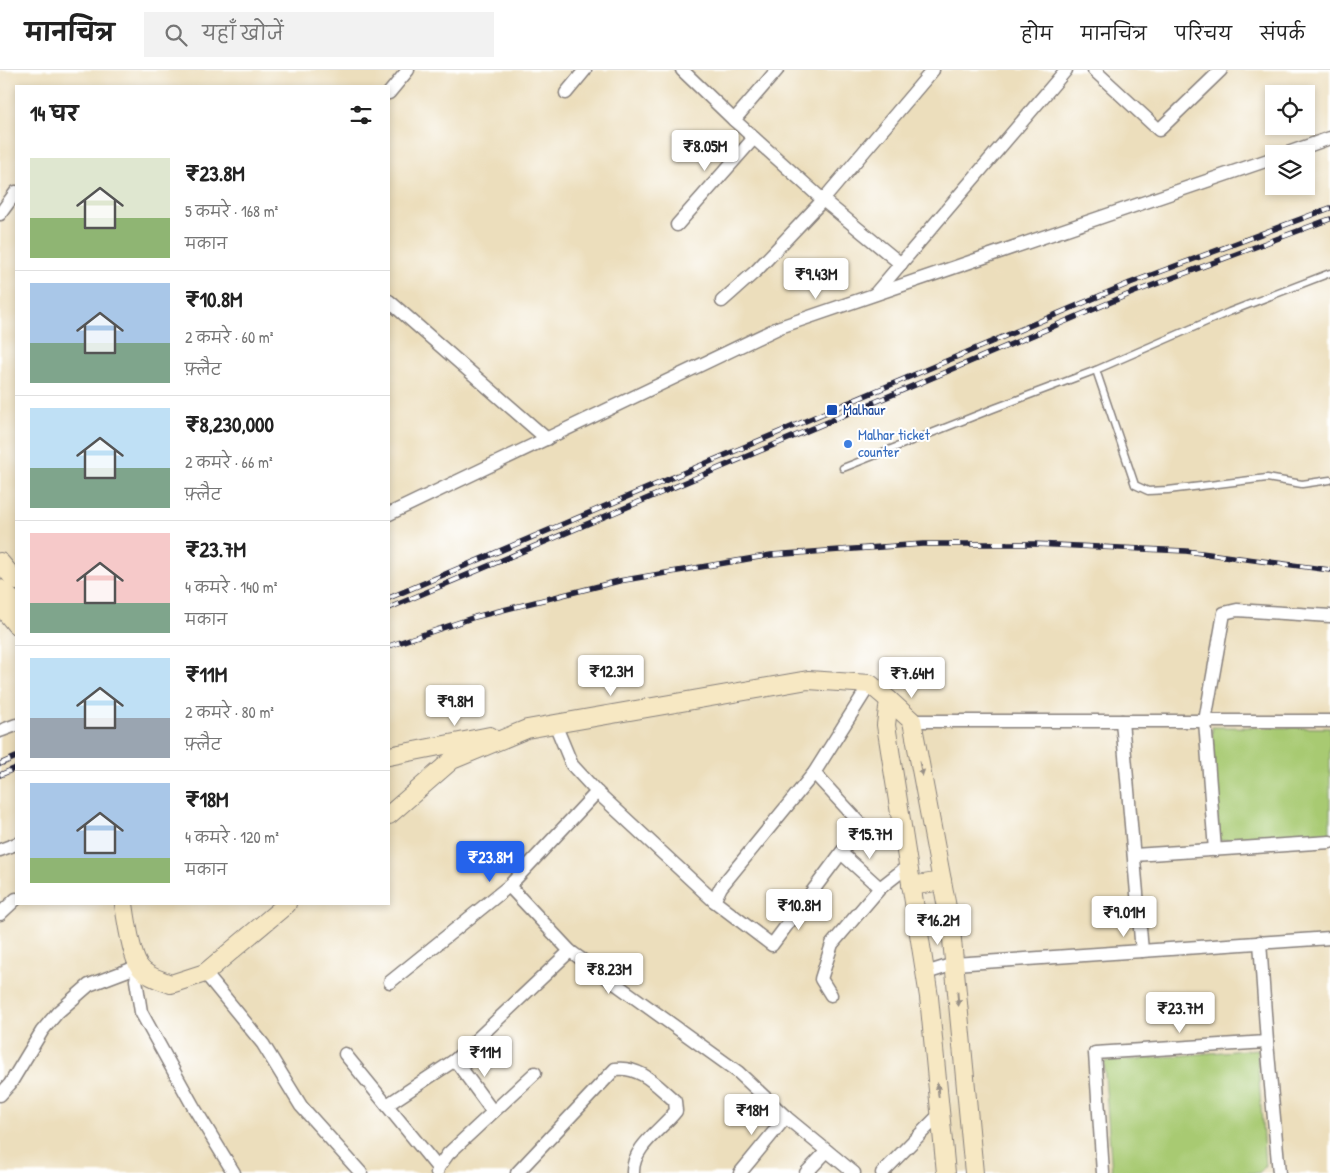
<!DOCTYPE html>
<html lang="hi">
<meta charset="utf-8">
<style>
:root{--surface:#fff;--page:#f2f2f2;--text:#222;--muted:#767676;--line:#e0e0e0;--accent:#2563eb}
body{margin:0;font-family:"Patrick Hand","Playpen Sans Deva",sans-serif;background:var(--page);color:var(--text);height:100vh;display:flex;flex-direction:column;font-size:19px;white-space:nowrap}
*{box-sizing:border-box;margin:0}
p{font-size:16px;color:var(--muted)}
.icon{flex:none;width:28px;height:28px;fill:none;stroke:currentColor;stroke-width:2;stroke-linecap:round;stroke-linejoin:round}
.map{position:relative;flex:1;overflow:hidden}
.details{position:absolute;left:15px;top:15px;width:375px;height:820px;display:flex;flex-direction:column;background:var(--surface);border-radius:0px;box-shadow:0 2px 8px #0003}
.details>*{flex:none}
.buttons{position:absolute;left:1265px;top:15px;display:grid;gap:10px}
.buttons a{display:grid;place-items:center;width:50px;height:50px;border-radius:0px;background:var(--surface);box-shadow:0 2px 8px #0003;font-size:25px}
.price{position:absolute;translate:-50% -42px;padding:0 11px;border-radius:5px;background:#fff;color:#222;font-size:16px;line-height:32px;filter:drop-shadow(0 1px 2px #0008)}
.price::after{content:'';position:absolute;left:50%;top:30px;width:15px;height:11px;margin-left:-8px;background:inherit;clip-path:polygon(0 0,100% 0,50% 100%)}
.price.active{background:var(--accent);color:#fff}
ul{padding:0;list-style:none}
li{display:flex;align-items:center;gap:15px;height:125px;padding:0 15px}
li+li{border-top:1px solid var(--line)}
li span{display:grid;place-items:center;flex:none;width:140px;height:100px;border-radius:0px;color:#555}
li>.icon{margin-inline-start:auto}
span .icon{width:60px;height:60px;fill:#fffc;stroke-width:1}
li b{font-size:21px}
h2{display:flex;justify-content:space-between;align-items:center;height:60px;padding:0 15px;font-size:21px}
header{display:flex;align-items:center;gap:30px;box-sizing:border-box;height:70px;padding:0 25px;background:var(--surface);border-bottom:1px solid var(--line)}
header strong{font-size:24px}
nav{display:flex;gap:28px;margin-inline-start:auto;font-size:18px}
.search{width:350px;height:45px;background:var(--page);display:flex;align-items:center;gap:12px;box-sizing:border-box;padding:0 18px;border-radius:0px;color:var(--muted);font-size:19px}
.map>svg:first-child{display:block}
.green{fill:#a8ca72;stroke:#657656}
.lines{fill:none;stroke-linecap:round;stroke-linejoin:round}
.lane-casing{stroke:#87807c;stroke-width:9}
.street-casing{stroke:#87807c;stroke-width:15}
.secondary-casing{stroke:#87807c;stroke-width:20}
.lane{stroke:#fff;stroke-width:6}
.street{stroke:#fff;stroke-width:12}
.secondary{stroke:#f7e8c3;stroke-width:18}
.rail-casing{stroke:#22223b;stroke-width:5.5}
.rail{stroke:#fff;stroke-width:4;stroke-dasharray:11;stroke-linecap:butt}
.oneway{fill:#978f86}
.transit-dot{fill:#1a4fb4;stroke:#fff;stroke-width:2}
.shop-dot{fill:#3f7fe0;stroke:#fff;stroke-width:2}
.labels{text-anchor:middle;stroke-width:4;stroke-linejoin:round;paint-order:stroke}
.transit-label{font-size:15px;fill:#164399;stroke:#fff;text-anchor:start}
.shop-label{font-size:15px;fill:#366cbe;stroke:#fff;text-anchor:start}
</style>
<header>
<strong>मानचित्र</strong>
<div class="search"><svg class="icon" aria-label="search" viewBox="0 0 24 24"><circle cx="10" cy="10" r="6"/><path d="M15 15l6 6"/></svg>यहाँ खोजें</div>
<nav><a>होम</a><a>मानचित्र</a><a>परिचय</a><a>संपर्क</a></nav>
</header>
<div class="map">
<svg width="1330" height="1103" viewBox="0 0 1330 1103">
<rect width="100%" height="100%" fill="#fff"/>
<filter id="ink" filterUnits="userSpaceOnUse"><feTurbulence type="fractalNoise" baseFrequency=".02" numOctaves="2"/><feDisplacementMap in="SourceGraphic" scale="10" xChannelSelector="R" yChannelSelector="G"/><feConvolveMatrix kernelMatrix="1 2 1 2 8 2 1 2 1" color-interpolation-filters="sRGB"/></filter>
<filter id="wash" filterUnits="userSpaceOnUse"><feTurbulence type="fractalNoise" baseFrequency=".0096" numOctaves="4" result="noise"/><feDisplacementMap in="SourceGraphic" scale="20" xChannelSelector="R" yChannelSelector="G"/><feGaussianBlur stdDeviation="1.12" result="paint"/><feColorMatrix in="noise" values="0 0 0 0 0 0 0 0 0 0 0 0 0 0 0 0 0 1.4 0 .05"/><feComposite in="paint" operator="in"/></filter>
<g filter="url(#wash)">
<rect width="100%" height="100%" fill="#ecdebc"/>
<g class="green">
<polygon points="1212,657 1330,658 1330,764 1219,770"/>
<polygon points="1257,979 1265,1097 1259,1103 1112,1103 1104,992"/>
</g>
</g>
<g filter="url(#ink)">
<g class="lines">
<defs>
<g id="lane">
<polyline points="1096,300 1135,415 1148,421 1168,420 1267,408 1302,414 1330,410"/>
<polyline points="843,398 995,338 1096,300 1229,242 1330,203"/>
</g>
<g id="street">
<polyline points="682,0 734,50"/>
<polyline points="1094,0 1159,60 1221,0"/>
<polyline points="389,23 408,0"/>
<polyline points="566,23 585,0"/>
<polyline points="1285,84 1330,68"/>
<polyline points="0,144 16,122"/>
<polyline points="677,155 754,68"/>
<polyline points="901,194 823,130 933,0"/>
<polyline points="875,224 1066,0"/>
<polyline points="389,231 547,369"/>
<polyline points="722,231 757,200 823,130 734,50 777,0"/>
<polyline points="389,444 780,257 1274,88"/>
<polyline points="912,651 1330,651"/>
<polyline points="1122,651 1142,881"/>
<polyline points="555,654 572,695 597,722 714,831 772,875 862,755 814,703"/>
<polyline points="0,661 16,655"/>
<polyline points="0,780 16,774"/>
<polyline points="1215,780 1205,651 1224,543 1237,540 1330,546"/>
<polyline points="841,783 880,818"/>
<polyline points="1134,785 1330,772"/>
<polyline points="509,816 570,881 738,1002 787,1048 854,1103"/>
<polyline points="714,831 721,817 814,703 870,614"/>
<polyline points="0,844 16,829"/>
<polyline points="1260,872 1267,972 1279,1103"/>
<polyline points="139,896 136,910 141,942 193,1036 234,1103"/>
<polyline points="205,903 263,974 301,1036 361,1103"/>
<polyline points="926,903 954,894 1330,868"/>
<polyline points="390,912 509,816 597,722"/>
<polyline points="831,925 821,909 832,874 880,818 908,796"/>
<polyline points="345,984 438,1098"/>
<polyline points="455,990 493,1042"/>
<polyline points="0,1025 10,1014 42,961 58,942 89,915 139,896"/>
<polyline points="387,1035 455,990 570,881"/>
<polyline points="437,1103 438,1098 448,1084 535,1003"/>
<path d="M517 1103 615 999C641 996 656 1015 675 1031L676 1041C661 1060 632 1077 633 1103"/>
<polyline points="740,1103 786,1047"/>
<polyline points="806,1103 827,1081"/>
<polyline points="882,1103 940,1044"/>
<polyline points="1103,1103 1095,983 1267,972"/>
</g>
<g id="secondary">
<polyline points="0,492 16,511"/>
<polyline points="0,519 16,533"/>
<polyline points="0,535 16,555"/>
<polyline points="889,630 886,655 929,927 946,1103"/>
<polyline points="389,686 490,666"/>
<polyline points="389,745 452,690 527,659 555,654 808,610 870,614 889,630 912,651 951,859 974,1103"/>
<polyline points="911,816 942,811"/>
<path d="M124 834C126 848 132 886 139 896 146 906 160 910 171 914L205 903 287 834"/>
</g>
</defs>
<use href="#lane" class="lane-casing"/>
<use href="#street" class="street-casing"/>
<use href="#secondary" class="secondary-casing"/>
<use href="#lane" class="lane"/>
<use href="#street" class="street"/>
<use href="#secondary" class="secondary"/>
<defs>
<g id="rail">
<polyline points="389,528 1130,213 1330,138"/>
<polyline points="389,538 1132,223 1330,149"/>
<polyline points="389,576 475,547 619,511 771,485 923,474 1034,474 1186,481 1330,500"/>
<polyline points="0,694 16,687"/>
<polyline points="0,705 16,698"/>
</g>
</defs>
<use href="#rail" class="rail-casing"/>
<use href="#rail" class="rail"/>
</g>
<defs><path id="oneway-solid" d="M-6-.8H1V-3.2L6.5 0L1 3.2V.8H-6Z" transform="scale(1.25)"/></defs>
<g class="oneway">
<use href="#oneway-solid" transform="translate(921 699) rotate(79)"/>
<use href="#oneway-solid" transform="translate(958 929) rotate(85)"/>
<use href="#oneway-solid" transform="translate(938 1020) rotate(-95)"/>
</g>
</g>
<rect class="transit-dot" x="826" y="334" width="12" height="12" rx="2.5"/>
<circle class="shop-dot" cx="848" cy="374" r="5"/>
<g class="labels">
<g class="transit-label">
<text x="843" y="345">Malhaur</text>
</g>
<g class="shop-label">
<text x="858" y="370">Malhar ticket<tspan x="858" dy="17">counter</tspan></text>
</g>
</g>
</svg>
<div class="buttons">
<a><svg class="icon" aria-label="locate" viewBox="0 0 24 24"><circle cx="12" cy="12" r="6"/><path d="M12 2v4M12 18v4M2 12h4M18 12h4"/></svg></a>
<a><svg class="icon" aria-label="layers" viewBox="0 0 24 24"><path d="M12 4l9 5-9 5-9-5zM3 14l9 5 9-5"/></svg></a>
</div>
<b class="price" style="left:705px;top:102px">₹8.05M</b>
<b class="price" style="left:816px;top:230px">₹9.43M</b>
<b class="price" style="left:611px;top:627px">₹12.3M</b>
<b class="price" style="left:912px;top:629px">₹7.64M</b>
<b class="price" style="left:455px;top:657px">₹9.8M</b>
<b class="price" style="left:870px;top:790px">₹15.7M</b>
<b class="price active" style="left:490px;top:813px">₹23.8M</b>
<b class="price" style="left:799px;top:861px">₹10.8M</b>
<b class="price" style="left:1124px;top:868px">₹9.01M</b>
<b class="price" style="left:938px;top:876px">₹16.2M</b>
<b class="price" style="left:609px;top:925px">₹8.23M</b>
<b class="price" style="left:1180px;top:964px">₹23.7M</b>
<b class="price" style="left:485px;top:1008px">₹11M</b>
<b class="price" style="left:752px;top:1066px">₹18M</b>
<section class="details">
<h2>14 घर<svg class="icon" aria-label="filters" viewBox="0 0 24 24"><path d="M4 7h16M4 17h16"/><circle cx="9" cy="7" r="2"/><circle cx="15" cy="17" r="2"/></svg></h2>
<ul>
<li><span style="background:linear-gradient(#dfe7d0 60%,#8fb573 0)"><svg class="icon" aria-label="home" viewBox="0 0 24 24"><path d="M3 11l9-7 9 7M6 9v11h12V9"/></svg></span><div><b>₹23.8M</b><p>5 कमरे · 168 m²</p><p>मकान</p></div></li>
<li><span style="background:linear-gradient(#a9c7e8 60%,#7fa58c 0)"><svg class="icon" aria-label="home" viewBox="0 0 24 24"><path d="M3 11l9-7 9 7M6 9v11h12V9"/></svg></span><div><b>₹10.8M</b><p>2 कमरे · 60 m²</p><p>फ़्लैट</p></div></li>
<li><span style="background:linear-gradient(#bfe0f5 60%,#7fa58c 0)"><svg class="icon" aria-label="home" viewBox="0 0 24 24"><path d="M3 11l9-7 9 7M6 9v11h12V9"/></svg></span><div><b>₹8,230,000</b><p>2 कमरे · 66 m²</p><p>फ़्लैट</p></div></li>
<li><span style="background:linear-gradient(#f6c9c9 70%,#7fa58c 0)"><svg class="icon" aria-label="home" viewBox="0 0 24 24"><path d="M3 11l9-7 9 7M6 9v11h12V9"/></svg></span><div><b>₹23.7M</b><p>4 कमरे · 140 m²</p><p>मकान</p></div></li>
<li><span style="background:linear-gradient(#bfe0f5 60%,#9aa5b1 0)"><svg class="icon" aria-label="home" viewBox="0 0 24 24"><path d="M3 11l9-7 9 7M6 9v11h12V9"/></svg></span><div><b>₹11M</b><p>2 कमरे · 80 m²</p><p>फ़्लैट</p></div></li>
<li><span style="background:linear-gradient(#a9c7e8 75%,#8fb573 0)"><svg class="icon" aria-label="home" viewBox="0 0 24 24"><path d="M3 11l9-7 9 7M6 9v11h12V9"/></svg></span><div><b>₹18M</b><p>4 कमरे · 120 m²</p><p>मकान</p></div></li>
</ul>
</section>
</div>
